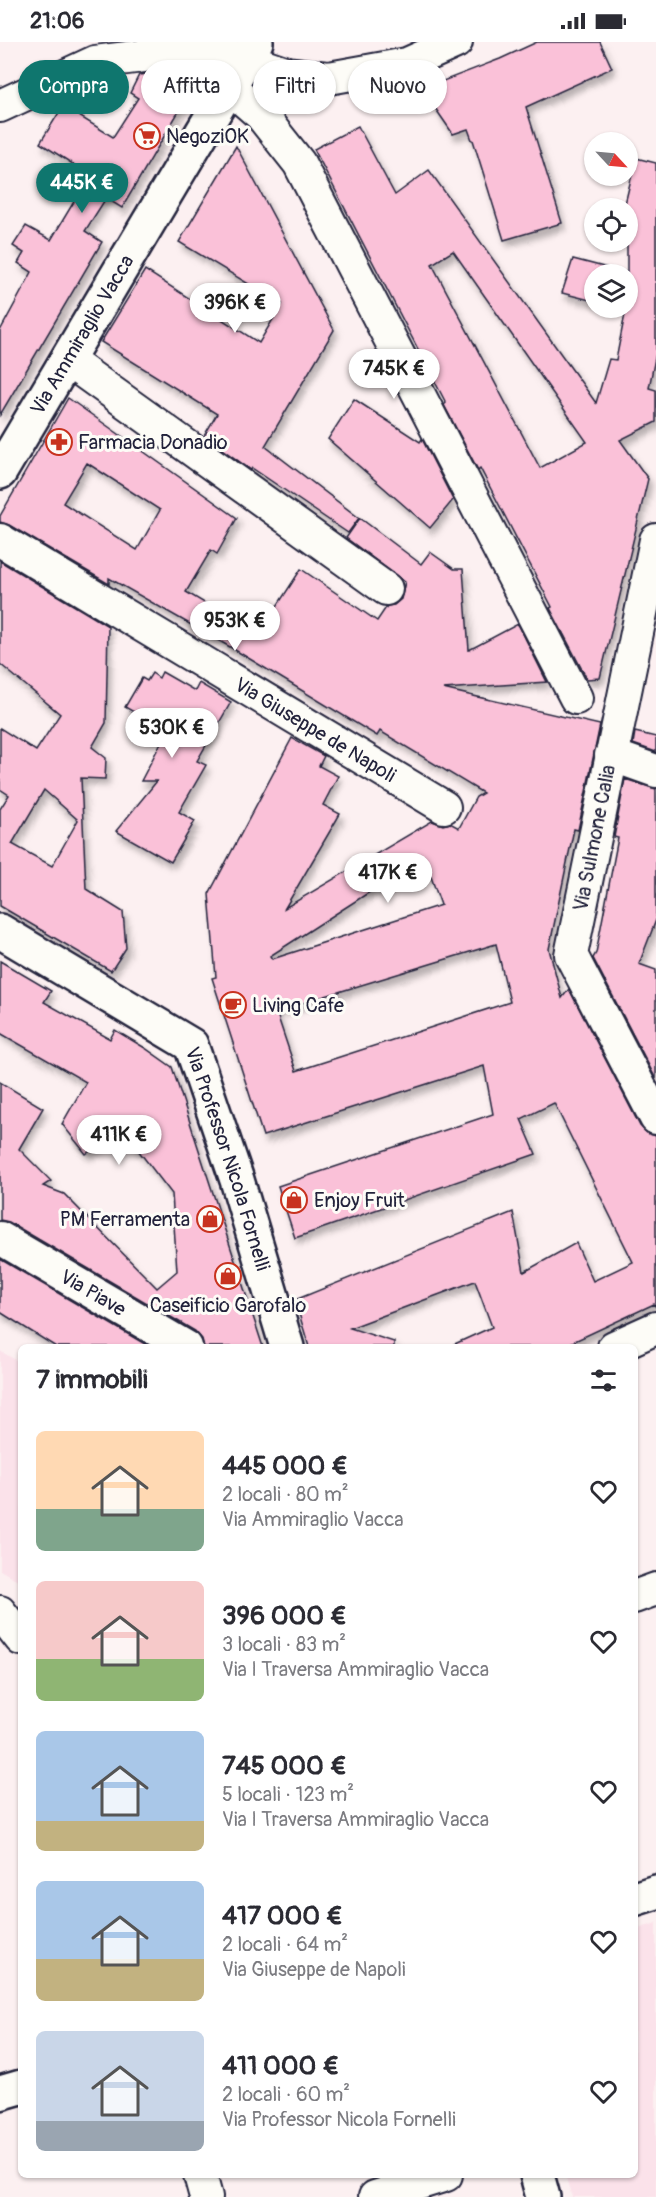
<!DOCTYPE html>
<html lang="it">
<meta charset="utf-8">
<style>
:root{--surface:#fff;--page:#f7f7f7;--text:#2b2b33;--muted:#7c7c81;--accent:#0f766e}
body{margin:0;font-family:Pangolin,sans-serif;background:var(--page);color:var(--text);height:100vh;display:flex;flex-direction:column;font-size:22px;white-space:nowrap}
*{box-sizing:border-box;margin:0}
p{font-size:20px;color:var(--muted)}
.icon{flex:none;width:33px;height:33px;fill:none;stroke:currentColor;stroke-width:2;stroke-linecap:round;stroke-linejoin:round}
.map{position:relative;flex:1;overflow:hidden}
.details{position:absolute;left:18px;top:1302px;width:620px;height:834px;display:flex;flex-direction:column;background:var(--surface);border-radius:9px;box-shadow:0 2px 4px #0004}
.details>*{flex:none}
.banner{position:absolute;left:18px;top:18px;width:621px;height:54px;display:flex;gap:12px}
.needle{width:39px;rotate:116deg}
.fabs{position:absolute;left:584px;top:90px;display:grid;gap:12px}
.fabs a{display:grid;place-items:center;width:54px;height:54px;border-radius:50%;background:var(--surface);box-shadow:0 2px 4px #0004;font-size:30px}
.price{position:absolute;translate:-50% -51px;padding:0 14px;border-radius:21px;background:#fff;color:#222;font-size:20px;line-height:39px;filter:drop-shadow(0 2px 3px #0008)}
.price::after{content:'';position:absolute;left:50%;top:36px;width:18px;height:14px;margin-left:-9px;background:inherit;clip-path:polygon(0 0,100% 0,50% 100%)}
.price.current{background:var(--accent);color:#fff}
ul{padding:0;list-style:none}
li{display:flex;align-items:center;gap:18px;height:150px;padding:0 18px}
li span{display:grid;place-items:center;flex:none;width:168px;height:120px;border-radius:9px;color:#555}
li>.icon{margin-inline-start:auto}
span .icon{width:72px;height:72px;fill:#fffc;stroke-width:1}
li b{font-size:26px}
h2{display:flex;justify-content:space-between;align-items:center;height:72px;padding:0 18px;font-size:26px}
.chip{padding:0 21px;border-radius:27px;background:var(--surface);box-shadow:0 2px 4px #0004;font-size:21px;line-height:54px}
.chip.current{background:var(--accent);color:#fff}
.status{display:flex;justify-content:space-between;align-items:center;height:42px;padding:0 30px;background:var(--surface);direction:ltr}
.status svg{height:16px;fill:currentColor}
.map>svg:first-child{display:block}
.built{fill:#fbe2ea}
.building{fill:#fac1d8;stroke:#22223b;stroke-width:1.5;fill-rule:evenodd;filter:url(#shadow)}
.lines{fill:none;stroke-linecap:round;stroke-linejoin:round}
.street-casing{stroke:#22223b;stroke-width:36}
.secondary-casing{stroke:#22223b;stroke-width:38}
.street{stroke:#fdfcf7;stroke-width:32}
.secondary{stroke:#fdfcf7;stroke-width:33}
.labels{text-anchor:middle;stroke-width:6;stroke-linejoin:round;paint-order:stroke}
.poi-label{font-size:20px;fill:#22223b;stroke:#fdfcf7;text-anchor:start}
.street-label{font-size:20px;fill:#22223b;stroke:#fdfcf7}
</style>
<div class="status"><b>21:06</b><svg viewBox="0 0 49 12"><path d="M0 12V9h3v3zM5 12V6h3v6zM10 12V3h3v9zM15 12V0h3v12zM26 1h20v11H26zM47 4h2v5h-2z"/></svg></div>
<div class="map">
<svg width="656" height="2155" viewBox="0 0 656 2155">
<defs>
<filter id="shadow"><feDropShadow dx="3.5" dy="6" stdDeviation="3" flood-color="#0004"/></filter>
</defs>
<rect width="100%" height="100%" fill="#fcf0f1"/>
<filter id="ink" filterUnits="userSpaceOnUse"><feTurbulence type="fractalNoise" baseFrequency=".0167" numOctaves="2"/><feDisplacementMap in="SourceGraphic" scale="12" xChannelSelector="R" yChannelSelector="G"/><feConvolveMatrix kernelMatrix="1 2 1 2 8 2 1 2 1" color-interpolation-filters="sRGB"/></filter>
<g filter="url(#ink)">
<g class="built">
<polygon points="0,1309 21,1321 21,1540 0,1528"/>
<polygon points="656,1881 656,2155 572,2155 565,2133 634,2133 635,1888"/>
</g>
<g class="building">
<polygon points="537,0 600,0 612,26 526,65 562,181 504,198 473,98 472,98 468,87 453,92 422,47 500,17"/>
<polygon points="164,30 192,47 122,166 106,156 85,189 102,200 0,373 0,289 32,230 18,221 24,211 13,204 26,184 51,198 90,133 40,101 63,64 113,95 138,56 130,51 139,33"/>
<path d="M358 84 395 153 429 128 596 361 609 317 616 318 626 267 621 266H627V232H594V259L562 251 573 217 627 231V166H624L636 116 656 121V311L649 346 656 348V380L620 398 648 437 600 636 587 637 550 566 552 565 480 426 478 428 444 363 446 361 314 107ZM453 209 587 400 540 426 432 222Z"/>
<polygon points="236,104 334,288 265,404 359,476 348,491 252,426 251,428 204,394 217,372 101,300 145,228 259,301 282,262 179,200"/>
<path d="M68 356 237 476 217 512 211 508 186 550 231 577 241 558 270 575 301 527 377 579 387 564 394 563 401 557 405 540 346 496 360 476 421 522 430 510 454 527H463L469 608 518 582 547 640 443 647 600 683 578 788 574 787 549 907 562 956 569 947 640 1084 647 1091 656 1094V1265L654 1262 562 1305H448L492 1285 475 1239 350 1286 394 1300V1305H309L295 1258 513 1170 524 1230 576 1201 593 1239 633 1220 554 1061 521 1077 536 1112 295 1196 278 1144 493 1072 484 1024 263 1094 212 936 216 935 209 852 292 696 324 714 319 724 338 734 323 763 340 772 285 866 432 779 443 783 450 781 459 786 476 755 483 751 380 689 377 694 230 605 109 536V542L9 483 0 480V474ZM87 421 160 468 137 508 63 461ZM424 815 441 863 272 917 270 914ZM496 902 510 960 296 1029 276 969Z"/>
<polygon points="354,357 420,400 422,397 453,458 430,486 328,397"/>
<path d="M0 519 108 584 106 681 92 705 106 716 105 737 81 736 86 847 123 870 126 906 111 929 0 864V767L9 753 0 747V686L36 709 60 672 0 622ZM44 748 78 778 52 824 12 802Z"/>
<polygon points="162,630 195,649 199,641 231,660 197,719 206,723 179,770 195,779 171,820 116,789 157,739 141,739 167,689 125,665 142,636 147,639 152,631 159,636"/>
<polygon points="635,690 656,695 656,710 633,702"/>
<polygon points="625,737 656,747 656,878 639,922 656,928 656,1037 593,916 596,911 618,796 614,795"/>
<polygon points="0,919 51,949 44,960 110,997 115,988 145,1006 172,1025 263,1305 204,1305 202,1297 195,1289 9,1180 0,1178 0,1040 43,1066 19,1107 51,1139 43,1144 64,1152 157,1246 177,1229 172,1152 121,1086 86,1112 62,1082 86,1040 0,991"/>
<polygon points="0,1217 150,1305 56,1305 0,1270"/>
</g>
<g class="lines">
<defs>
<g id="street">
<polyline points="229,45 261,73 299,121 576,656"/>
<polyline points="0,64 95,20 192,8 246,17 287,31 329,36 407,22 456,0"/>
<polyline points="67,318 386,547"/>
<path id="s1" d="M0 498 444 765"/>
<polyline points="656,498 571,913 656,1076"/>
<polyline points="611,713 656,729"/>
<path id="s2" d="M0 1196 186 1305"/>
<polyline points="614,1305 656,1286"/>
<polyline points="634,1555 656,1547"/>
<polyline points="0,1570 21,1597"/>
<polyline points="200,2133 206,2155"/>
<polyline points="375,2155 446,2133"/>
</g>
<g id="secondary">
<path id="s3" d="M0 430 256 0"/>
<path id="s4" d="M0 889 191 1003 237 1138 287 1305"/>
<polyline points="634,1857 656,1850"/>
<polyline points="0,2051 21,2045"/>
<polyline points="537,2133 543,2155"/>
</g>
</defs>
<use href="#street" class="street-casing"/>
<use href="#secondary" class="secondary-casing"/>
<use href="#street" class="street"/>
<use href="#secondary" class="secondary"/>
</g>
</g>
<defs>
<symbol id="supermarket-ring" viewBox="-11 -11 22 22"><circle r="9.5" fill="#fdfcf7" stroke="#c8321e" stroke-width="1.5"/><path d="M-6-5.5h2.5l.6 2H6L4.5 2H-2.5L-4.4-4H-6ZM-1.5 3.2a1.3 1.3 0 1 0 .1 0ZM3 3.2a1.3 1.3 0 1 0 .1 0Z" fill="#c8321e"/></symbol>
<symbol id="pharmacy-ring" viewBox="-11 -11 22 22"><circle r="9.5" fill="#fdfcf7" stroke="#c8321e" stroke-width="1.5"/><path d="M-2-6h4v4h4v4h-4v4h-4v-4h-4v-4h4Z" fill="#c8321e"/></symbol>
<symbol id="cafe-ring" viewBox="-11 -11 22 22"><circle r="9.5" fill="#fdfcf7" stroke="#c8321e" stroke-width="1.5"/><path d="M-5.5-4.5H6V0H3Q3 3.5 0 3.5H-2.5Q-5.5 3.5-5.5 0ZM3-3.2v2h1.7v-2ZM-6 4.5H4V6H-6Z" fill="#c8321e"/></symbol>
<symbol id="shop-ring" viewBox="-11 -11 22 22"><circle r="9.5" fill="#fdfcf7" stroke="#c8321e" stroke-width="1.5"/><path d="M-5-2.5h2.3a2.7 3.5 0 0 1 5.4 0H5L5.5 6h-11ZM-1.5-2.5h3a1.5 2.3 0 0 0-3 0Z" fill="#c8321e"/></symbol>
</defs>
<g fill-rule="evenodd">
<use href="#supermarket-ring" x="132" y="79" width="30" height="30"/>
<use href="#pharmacy-ring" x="44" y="385" width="30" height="30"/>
<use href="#cafe-ring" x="218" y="948" width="30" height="30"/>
<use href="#shop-ring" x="279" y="1143" width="30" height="30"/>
<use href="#shop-ring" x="195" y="1162" width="30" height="30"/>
<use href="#shop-ring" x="213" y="1219" width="30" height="30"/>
</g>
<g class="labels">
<g class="poi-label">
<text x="166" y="101">NegoziOK</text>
<text x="78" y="407">Farmacia Donadio</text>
<text x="252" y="970">Living Cafe</text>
<text x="314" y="1165">Enjoy Fruit</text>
<text x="190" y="1184" text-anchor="end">PM Ferramenta</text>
<text x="228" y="1270" text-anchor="middle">Caseificio Garofalo</text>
</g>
<g class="street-label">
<text dy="7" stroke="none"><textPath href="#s3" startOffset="160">Via Ammiraglio Vacca</textPath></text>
<text dy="7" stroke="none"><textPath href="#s1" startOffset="368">Via Giuseppe de Napoli</textPath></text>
<text transform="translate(594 796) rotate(-79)" y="7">Via Sulmone Calia</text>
<text dy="7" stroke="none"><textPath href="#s4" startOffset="342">Via Professor Nicola Fornelli</textPath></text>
<text dy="7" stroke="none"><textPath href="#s2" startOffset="108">Via Piave</textPath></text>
</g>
</g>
</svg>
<div class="fabs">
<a><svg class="needle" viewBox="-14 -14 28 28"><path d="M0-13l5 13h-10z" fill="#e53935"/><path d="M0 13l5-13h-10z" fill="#7c7c81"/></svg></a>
<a><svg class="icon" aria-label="locate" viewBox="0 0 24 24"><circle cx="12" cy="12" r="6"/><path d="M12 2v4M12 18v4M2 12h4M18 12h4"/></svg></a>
<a><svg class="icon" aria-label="layers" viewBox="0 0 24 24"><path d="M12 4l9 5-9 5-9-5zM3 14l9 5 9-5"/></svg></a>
</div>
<b class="price current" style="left:82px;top:172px">445K €</b>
<b class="price" style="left:235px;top:292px">396K €</b>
<b class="price" style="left:394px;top:358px">745K €</b>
<b class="price" style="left:235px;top:610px">953K €</b>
<b class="price" style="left:172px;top:717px">530K €</b>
<b class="price" style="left:388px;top:862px">417K €</b>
<b class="price" style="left:119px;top:1124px">411K €</b>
<div class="banner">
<a class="chip current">Compra</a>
<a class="chip">Affitta</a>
<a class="chip">Filtri</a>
<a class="chip">Nuovo</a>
</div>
<section class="details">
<h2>7 immobili<svg class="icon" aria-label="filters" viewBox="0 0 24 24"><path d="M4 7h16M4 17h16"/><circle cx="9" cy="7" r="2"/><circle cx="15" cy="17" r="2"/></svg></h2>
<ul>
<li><span style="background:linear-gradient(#ffd9b3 65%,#7fa58c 0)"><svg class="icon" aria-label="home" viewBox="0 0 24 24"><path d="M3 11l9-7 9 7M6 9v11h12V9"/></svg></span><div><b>445 000 €</b><p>2 locali · 80 m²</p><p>Via Ammiraglio Vacca</p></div><svg class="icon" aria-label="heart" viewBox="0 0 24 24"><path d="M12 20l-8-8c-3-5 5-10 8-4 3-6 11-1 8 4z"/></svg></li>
<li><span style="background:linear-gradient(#f6c9c9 65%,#8fb573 0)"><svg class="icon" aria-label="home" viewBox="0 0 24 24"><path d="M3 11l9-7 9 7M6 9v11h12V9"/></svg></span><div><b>396 000 €</b><p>3 locali · 83 m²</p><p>Via I Traversa Ammiraglio Vacca</p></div><svg class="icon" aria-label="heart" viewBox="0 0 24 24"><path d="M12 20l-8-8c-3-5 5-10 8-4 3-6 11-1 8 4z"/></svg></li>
<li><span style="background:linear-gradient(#a9c7e8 75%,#c2b280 0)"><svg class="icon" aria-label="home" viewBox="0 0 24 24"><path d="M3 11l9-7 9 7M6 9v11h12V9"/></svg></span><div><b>745 000 €</b><p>5 locali · 123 m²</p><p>Via I Traversa Ammiraglio Vacca</p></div><svg class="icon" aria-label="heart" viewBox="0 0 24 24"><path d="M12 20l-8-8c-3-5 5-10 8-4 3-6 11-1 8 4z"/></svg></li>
<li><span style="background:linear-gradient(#a9c7e8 65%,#c2b280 0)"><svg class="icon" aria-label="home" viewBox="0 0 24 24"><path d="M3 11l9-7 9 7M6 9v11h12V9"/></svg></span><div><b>417 000 €</b><p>2 locali · 64 m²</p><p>Via Giuseppe de Napoli</p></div><svg class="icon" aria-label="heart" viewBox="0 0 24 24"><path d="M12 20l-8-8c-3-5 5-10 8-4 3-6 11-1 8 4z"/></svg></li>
<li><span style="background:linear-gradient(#c9d6e8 75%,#9aa5b1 0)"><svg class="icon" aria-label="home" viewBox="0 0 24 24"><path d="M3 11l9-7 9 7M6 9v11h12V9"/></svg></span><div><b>411 000 €</b><p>2 locali · 60 m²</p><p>Via Professor Nicola Fornelli</p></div><svg class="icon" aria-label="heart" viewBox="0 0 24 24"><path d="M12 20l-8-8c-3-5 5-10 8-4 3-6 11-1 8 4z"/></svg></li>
</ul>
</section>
</div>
